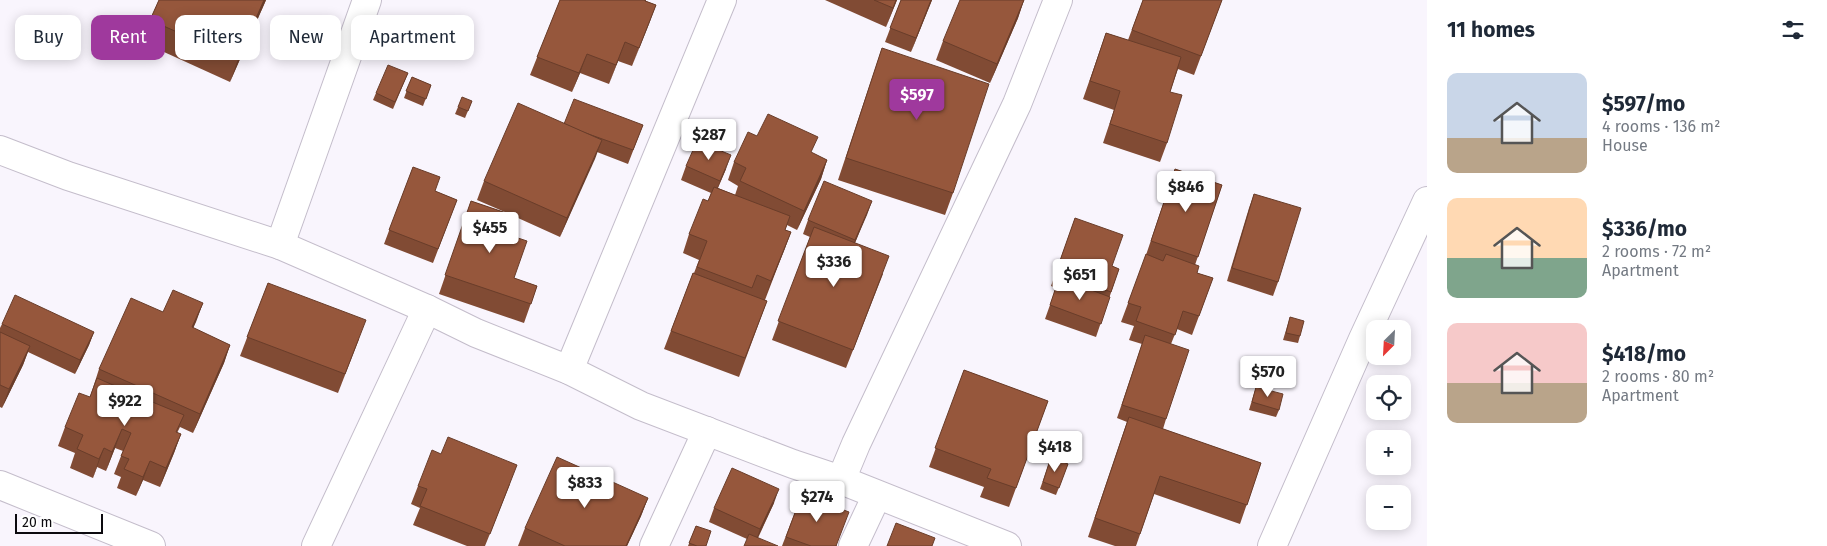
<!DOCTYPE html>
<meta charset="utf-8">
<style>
:root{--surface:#fff;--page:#f6f6f7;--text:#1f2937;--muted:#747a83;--accent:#9f399d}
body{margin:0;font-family:"Fira Sans",sans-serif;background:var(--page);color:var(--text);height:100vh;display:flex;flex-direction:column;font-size:19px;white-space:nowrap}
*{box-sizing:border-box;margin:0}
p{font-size:16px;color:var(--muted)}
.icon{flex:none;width:28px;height:28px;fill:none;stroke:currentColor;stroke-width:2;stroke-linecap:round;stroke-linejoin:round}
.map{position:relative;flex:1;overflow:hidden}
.sheet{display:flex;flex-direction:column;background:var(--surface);width:400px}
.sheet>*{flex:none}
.guide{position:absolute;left:15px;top:15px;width:475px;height:45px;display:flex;gap:10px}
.needle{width:32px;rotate:204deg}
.fabs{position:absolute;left:1366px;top:320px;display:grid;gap:10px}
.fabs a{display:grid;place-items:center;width:45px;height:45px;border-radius:10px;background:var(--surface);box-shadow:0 2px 12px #0003;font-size:25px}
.scale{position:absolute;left:15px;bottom:12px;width:88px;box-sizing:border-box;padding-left:5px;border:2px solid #0c0a0f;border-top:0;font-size:14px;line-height:18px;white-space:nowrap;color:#0c0a0f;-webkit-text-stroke:4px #fff;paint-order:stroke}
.price{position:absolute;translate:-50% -42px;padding:0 11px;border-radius:5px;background:#fff;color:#222;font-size:16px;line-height:32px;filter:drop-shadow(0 1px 2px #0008)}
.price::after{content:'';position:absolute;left:50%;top:30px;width:15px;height:11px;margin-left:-8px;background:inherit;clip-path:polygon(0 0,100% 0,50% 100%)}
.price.current{background:var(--accent);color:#fff}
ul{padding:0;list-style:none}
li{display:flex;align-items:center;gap:15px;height:125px;padding:0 20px}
li span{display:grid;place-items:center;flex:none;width:140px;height:100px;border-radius:10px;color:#555}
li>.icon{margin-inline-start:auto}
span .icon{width:60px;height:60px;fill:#fffc;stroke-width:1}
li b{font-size:21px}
h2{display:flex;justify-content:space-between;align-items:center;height:60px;padding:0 20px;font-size:21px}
.chip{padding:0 18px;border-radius:10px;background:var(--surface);box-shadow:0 2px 12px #0003;font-size:18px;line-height:45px}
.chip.current{background:var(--accent);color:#fff}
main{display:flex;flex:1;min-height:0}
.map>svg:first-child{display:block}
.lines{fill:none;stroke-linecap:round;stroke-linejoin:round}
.minor-casing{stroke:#c4bdcb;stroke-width:30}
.minor{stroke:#fff;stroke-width:28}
.wall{fill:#814b34;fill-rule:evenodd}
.shaded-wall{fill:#693d2a}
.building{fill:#96573c;stroke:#693d2a}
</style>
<main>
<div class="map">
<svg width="1427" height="546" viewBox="0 0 1427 546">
<rect width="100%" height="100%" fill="#f9f5fd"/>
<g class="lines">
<defs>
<g id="minor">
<polyline points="0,150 68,176 280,245 427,309 476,333 569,370 641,406 793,464 841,480 1007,546"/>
<polyline points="280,245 367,0"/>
<polyline points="569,370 722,0"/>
<polyline points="841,480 856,444 1017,104 1058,0"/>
<polyline points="0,485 151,546"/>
<polyline points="316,546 427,309"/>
<polyline points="654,546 707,431"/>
<polyline points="853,546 877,495"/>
<polyline points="1272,546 1363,339 1427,201"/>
</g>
</defs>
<use href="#minor" class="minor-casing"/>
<use href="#minor" class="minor"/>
</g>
<g class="wall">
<polygon points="159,0 266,0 230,82 142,42 150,20"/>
<polygon points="560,0 646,0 646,1 656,5 632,66 618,61 609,84 580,73 572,92 530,75"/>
<polygon points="825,0 897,0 886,27"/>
<polygon points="901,0 932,0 911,52 885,42"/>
<polygon points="1024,0 1018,18 990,83 936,60 943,41"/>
<polygon points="1143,0 1222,0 1194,75 1178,69 1170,92 1167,143 1160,162 1103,143 1114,110 1083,99 1106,33 1128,40"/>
<polygon points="882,48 953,193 945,215 838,180"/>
<polygon points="408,73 393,109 373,100 376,93"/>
<polygon points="412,77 431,85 423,106 404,98"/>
<polygon points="472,101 465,118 455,114 458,107"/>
<polygon points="564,124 643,125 628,164 597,152 560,237 518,218 512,236 514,278 537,286 524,323 439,294 471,201 512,215 477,200 484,181"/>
<polygon points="757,136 812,153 827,160 821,179 797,230 787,225 785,230 791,232 765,300 767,301 739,377 664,349 693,273 694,273 699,260 683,253 689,234 708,201 711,193 681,180 686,166 726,169 718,188 735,195 738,186 728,180 734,162"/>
<polygon points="413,167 435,191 457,200 433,263 384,244"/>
<polygon points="1175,169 1222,185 1195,265 1197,273 1213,278 1192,335 1177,329 1171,344 1166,419 1163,429 1261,463 1240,524 1154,494 1136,546 1115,546 1088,537 1127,422 1117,418 1142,344 1129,340 1134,326 1121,322 1146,255"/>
<polygon points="1254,194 1278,282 1273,296 1227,281 1249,208"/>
<polygon points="872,201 855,243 883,274 846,368 772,340 810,237 803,234 808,220"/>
<polygon points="1075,218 1112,266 1119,269 1096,337 1045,319 1056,288 1051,286"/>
<polygon points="268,283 359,339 338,393 240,356"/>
<path d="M203 303 193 328 230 345 224 363 193 433 180 427 177 433 181 434 174 453 160 487 143 480 136 496 117 488 121 477 114 474 123 451 115 448 106 471 97 467 93 478 70 468 75 453 58 446 65 427 90 397 99 369 163 312ZM132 406 140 409 138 416 130 412Z"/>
<polygon points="1290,317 1300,336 1298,343 1283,340"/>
<polygon points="2,324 94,332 89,345 75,374 28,352 23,365 2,408 0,407 0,328"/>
<polygon points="964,370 1048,401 1009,507 980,497 984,487 929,467"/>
<polygon points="1256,387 1279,410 1276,417 1249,410"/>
<polygon points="1051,457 1068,464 1056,495 1040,489"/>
<polygon points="510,484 485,546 467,546 413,525 420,508 411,504 418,486"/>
<polygon points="802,494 837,546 782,546"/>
<polygon points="648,498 641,516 627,546 518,546 525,528"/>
<polygon points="774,503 758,538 747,539 709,522 714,508"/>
<polygon points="696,526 706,546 688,546"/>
</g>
<g class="shaded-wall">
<polygon points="264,0 266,0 230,82 238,59"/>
<polygon points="896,0 897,0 886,27 893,8"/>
<polygon points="931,0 932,0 911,52 916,38"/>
<polygon points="1024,0 1018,18 990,83 997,64"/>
<polygon points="656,5 649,24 632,66 639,48"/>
<polygon points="625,42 618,61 609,84 616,65"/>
<polygon points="587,54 580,73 572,92 579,73"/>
<polygon points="602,140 595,159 560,237 567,218"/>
<polygon points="731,155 726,169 715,194 720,181"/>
<polygon points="827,160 821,179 797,230 804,211"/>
<polygon points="872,201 867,215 850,254 855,240"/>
<polygon points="791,232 784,251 764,300 771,281"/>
<polygon points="203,303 196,322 185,346 192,327"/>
<polygon points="94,332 89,345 75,374 80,360"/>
<polygon points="230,345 224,363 193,433 200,414"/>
<polygon points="30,346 23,365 2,408 9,389"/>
<polygon points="122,429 115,448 106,471 112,452"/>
<polygon points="181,434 174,453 160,487 166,468"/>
<polygon points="104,448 97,467 93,478 99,459"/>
<polygon points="150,461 143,480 136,496 143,477"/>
<polygon points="779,489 774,503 755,543 760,529"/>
<polygon points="648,498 641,516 627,546 626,546"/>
</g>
<g class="building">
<polygon points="159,0 264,0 238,59 150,20"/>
<polygon points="560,0 645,0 645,1 656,5 639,48 625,42 616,65 587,54 579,73 537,57"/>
<polygon points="874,0 896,0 893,8"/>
<polygon points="901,0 931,0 916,38 890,28"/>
<polygon points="960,0 1024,0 997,64 943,41"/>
<polygon points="1143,0 1222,0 1201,56 1132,30"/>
<polygon points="1106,33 1181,57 1170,92 1182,95 1167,143 1110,124 1120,91 1090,81"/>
<polygon points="882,48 989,84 953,193 846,158"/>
<polygon points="388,65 408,73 395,102 376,93"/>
<polygon points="412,77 431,85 426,99 406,91"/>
<polygon points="462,97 472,101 468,111 458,107"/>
<polygon points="574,99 643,125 633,150 580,131 564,124"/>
<polygon points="518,103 602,140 567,218 484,181"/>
<polygon points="768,114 818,137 811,152 827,160 804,211 740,181 746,168 734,162 748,132 757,136"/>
<polygon points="697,141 731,155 720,181 686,166"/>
<polygon points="413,167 440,177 435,191 457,200 438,249 389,230"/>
<polygon points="1175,169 1222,185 1198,257 1151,241"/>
<polygon points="824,181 872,201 855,240 808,220"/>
<polygon points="714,187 790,216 785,230 791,232 771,281 757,275 752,288 697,267 707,241 689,234 703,199 708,201"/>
<polygon points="1254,194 1301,208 1278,282 1232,268"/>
<polygon points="471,201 518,217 512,236 527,241 514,278 537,286 531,304 445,275"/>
<polygon points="1075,218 1123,235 1112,266 1119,269 1111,292 1056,272"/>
<polygon points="814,227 889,256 853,350 778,321"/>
<polygon points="1146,254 1163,261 1166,254 1199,266 1197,273 1213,278 1199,316 1183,311 1175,335 1136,321 1141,307 1128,303"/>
<polygon points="693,273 767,301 745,358 671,331"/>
<polygon points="1059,278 1110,297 1101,324 1050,305"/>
<polygon points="268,283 366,320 345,374 247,337"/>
<polygon points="173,290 203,303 192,327 230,345 200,414 99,369 131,298 163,312"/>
<polygon points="15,295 94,332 80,360 2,324"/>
<polygon points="1290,317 1304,321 1300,336 1286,333"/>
<polygon points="0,332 30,346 9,389 0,385"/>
<polygon points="1145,335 1189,350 1166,419 1122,405"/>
<polygon points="964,370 1048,401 1016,488 987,478 991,469 935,448"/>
<polygon points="97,378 136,395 128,412 138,416 145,399 184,415 176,432 181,434 166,468 150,461 143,477 124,469 129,459 121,456 131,433 122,429 112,452 104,448 99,459 77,449 83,435 65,427 79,393 90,397"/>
<polygon points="1256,387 1283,394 1279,410 1252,402"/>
<polygon points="1129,417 1261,463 1247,505 1160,476 1140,534 1095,518"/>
<polygon points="448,437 517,465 490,534 420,506 427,489 418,486 432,450 441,454"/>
<polygon points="557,457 648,498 626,546 565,546 525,528"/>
<polygon points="1051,457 1068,464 1059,488 1043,482"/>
<polygon points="732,468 779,489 760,529 714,508"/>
<polygon points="802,494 849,512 836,546 811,546 786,537"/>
<polygon points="896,523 935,538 932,546 887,546"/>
<polygon points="696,526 711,531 706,546 697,546 689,543"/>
<polygon points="749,534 778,546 744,546"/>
</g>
</svg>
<div class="fabs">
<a><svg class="needle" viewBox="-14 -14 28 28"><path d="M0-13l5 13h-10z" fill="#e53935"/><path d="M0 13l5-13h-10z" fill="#747a83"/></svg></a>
<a><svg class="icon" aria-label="locate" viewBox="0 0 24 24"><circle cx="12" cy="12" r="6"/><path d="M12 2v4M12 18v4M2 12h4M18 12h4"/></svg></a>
<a>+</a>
<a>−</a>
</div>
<div class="scale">20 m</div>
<b class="price current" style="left:917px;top:121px">$597</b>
<b class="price" style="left:709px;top:161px">$287</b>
<b class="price" style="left:1186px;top:213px">$846</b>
<b class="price" style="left:490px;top:254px">$455</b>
<b class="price" style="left:834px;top:288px">$336</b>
<b class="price" style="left:1080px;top:301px">$651</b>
<b class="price" style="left:1268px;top:398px">$570</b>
<b class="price" style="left:125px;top:427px">$922</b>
<b class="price" style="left:1055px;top:473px">$418</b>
<b class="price" style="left:585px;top:509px">$833</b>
<b class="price" style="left:817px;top:523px">$274</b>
<div class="guide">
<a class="chip">Buy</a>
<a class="chip current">Rent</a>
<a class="chip">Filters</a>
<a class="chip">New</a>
<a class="chip">Apartment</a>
</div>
</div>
<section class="sheet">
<h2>11 homes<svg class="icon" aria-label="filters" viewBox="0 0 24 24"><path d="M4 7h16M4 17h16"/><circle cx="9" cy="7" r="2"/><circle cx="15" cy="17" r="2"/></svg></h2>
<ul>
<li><span style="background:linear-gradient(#c9d6e8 65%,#b9a48a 0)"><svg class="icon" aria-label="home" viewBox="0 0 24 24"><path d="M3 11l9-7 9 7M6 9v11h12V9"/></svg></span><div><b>$597/mo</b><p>4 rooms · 136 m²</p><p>House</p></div></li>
<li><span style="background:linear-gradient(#ffd9b3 60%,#7fa58c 0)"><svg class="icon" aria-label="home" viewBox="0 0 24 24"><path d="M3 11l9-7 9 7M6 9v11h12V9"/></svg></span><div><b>$336/mo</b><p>2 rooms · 72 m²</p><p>Apartment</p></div></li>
<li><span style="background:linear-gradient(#f6c9c9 60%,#b9a48a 0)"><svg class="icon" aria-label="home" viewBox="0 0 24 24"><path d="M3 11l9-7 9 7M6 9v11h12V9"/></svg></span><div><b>$418/mo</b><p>2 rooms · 80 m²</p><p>Apartment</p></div></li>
</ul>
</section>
</main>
